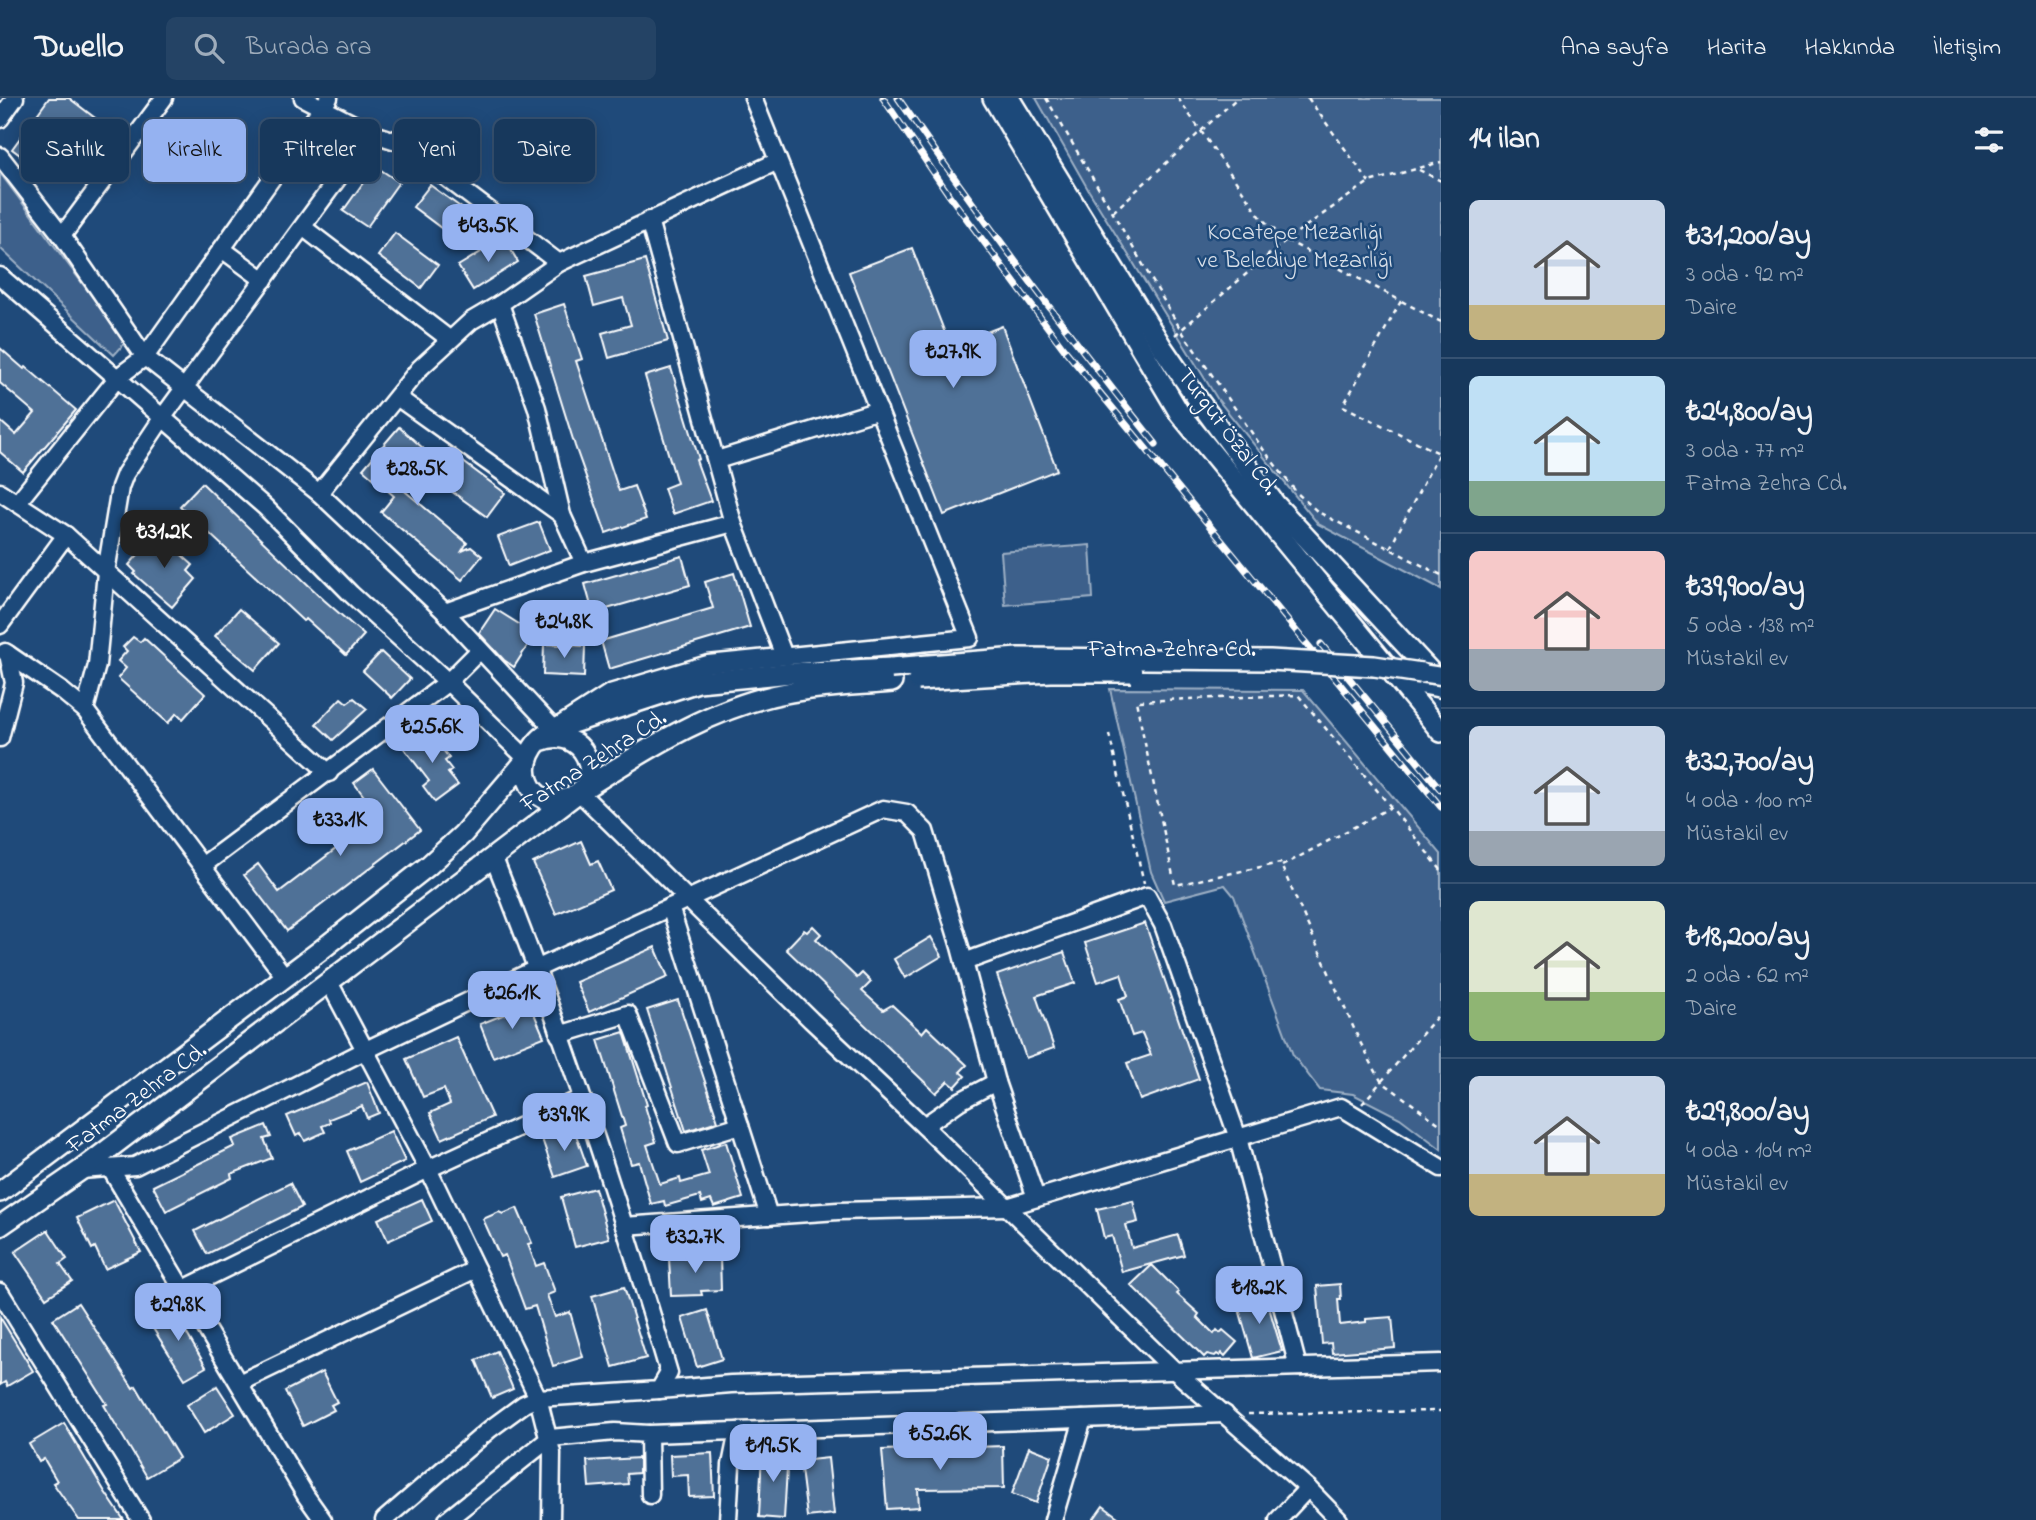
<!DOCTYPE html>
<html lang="tr">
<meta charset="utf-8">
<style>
:root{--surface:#17385c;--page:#244365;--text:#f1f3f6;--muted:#9eacbb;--line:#365272;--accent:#95b2f1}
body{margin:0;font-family:"Indie Flower",sans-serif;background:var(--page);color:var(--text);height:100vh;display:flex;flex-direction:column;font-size:26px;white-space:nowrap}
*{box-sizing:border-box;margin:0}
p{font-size:23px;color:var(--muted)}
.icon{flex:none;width:38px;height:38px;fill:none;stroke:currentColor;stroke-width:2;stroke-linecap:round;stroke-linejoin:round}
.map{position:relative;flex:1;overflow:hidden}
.side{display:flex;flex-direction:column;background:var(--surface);width:595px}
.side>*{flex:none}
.guide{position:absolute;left:21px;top:21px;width:665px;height:63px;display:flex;gap:14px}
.price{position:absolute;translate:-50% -60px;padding:0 16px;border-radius:14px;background:var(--accent);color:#111;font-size:23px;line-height:46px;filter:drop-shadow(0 2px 4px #0008)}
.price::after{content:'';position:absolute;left:50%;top:42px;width:21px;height:16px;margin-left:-10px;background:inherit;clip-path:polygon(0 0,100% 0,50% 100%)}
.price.selected{background:#222;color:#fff}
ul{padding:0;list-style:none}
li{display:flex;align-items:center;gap:21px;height:175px;padding:0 28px}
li+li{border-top:2px solid var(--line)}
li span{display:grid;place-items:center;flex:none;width:196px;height:140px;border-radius:10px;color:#555}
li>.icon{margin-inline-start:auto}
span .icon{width:84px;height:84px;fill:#fffc;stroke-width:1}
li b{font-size:30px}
h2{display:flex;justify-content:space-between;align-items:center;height:84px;padding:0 28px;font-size:30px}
.chip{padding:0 24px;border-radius:10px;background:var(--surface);box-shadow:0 4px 18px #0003,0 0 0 2px var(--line);font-size:24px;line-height:63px}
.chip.selected{background:var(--accent);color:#111}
header{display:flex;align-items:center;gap:42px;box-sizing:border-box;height:98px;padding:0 35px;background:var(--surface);border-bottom:2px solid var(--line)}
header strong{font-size:33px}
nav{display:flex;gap:38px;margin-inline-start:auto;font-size:24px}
.search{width:490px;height:63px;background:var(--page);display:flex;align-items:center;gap:18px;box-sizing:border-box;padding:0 24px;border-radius:10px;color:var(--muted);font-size:26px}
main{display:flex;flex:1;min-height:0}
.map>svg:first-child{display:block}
.green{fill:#3c618b;stroke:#9eb0c5;stroke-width:2}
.building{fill:#507197;stroke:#fff;stroke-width:2}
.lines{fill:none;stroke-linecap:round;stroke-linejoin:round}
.minor-casing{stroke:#fff;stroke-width:21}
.major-casing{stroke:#fff;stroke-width:24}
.path{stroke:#fff;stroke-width:2.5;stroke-dasharray:5 5;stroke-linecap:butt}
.minor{stroke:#1f4a7a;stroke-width:16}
.major{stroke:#1f4a7a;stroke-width:19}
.rail-casing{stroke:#fff;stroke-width:7}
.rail{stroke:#1f4a7a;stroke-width:4.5;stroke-dasharray:13;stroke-linecap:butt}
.minor-bridge-casing{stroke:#fff;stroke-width:21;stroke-linecap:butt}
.major-bridge-casing{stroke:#fff;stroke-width:24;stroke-linecap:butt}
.minor-bridge{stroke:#1f4a7a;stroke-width:16}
.major-bridge{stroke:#1f4a7a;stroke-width:19}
.labels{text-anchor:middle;stroke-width:5;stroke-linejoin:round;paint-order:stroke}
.park-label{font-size:24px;fill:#d8dfe8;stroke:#1f4a7a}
.street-label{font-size:24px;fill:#fff;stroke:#1f4a7a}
</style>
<header>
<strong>Dwello</strong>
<div class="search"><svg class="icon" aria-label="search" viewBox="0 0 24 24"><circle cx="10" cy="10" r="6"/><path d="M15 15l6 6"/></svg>Burada ara</div>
<nav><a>Ana sayfa</a><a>Harita</a><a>Hakkında</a><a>İletişim</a></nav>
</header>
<main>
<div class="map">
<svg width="1441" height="1422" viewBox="0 0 1441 1422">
<rect width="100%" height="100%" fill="#1f4a7a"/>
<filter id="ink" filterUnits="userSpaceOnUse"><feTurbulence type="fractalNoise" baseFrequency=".0143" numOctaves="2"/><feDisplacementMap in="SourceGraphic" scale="14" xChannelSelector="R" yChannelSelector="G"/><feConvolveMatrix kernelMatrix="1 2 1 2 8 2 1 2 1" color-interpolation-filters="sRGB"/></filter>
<g filter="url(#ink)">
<g class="green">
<polygon points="1036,0 1441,0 1441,491 1318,426 1218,302 1089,93"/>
<polygon points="0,75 126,244 114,257 0,150"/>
<polygon points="1090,447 1093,500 1005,507 1001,454"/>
<polygon points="1110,591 1303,592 1441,756 1441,1051 1400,1020 1353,996 1320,992 1293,957 1234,798 1225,787 1164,803 1151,774"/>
</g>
<g class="building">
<polygon points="49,0 69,0 99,23 55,83 12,51"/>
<polygon points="375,68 399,84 367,129 343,113"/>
<polygon points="430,87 474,119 457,142 413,109"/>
<polygon points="395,135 438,167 421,190 378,158"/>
<polygon points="504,140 518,164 473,192 458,168"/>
<polygon points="912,150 950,248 1002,228 1057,372 944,417 849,174"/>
<polygon points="645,162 668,243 609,260 602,235 631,227 623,200 594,208 586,178"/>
<polygon points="564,206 582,261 576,263 619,393 634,388 646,421 606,435 575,348 534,216"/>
<polygon points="0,250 24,271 26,269 76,312 23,374 0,354 0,323 16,337 35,315 0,285"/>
<polygon points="671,270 699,361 696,362 711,403 673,416 664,390 677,385 645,278"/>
<polygon points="399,329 423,350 394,384 467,445 462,453 471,449 482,458 462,482 381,414 394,398 363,371"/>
<polygon points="458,360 505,395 487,419 440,385"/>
<polygon points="202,385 324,502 364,537 346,557 306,521 303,523 180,408"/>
<polygon points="539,424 550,452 509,468 498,439"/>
<polygon points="157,435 193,467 188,473 196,481 172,509 134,476 136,474 129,467"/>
<polygon points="682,458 690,487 593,515 585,486"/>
<polygon points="734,475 750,529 609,571 601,543 713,510 705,484"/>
<polygon points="239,511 279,545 255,572 215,538"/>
<polygon points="495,511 535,536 514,569 504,562 479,535"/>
<polygon points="133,539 140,544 144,540 205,596 183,621 177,615 168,625 118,580 126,570 118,563 127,553 123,549"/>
<polygon points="544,546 585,548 584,579 543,577"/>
<polygon points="381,554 410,581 392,600 363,573"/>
<polygon points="341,600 347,605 354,600 367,611 333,642 316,626"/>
<polygon points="427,631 449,660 445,663 452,672 448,675 458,687 435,704 423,688 429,683 403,649"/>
<polygon points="373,671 420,732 287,833 244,777 258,766 279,794 379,718 354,685"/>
<polygon points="581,743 591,766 598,763 611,792 556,816 533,765"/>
<polygon points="1145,825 1199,981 1140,1002 1127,965 1151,957 1142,935 1132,938 1119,901 1128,898 1121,876 1098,884 1085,845"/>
<polygon points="813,828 821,836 816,841 857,880 862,875 871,884 862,893 883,912 892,907 922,935 927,929 967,967 960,974 965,978 955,989 948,983 936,995 786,851 804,832 807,834"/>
<polygon points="931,839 942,858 905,880 894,861"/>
<polygon points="655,849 668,879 589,914 576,884"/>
<polygon points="1064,854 1075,885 1036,898 1054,950 1026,960 997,877"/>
<polygon points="678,902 718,1023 686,1033 647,912"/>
<polygon points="530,906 544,939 493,959 480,926"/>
<polygon points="624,934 647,1007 645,1008 656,1044 647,1047 660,1086 680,1080 681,1085 709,1077 701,1052 726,1044 743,1100 714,1109 711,1102 702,1105 700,1098 665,1108 664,1103 651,1106 639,1064 631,1066 620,1030 625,1028 598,942"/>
<polygon points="456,939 492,1019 442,1041 430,1015 450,1006 444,991 423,999 406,961"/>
<polygon points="367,984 379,1015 367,1020 362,1008 329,1021 330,1025 322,1028 325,1034 305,1043 301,1035 296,1038 287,1018"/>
<polygon points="266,1027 271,1039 264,1041 272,1060 231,1076 232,1080 166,1113 153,1088 235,1048 232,1041"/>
<polygon points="574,1031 587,1068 555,1079 542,1041"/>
<polygon points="391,1033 405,1063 360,1084 347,1053"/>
<polygon points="290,1085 302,1109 207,1156 195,1133"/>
<polygon points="595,1090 609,1140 575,1149 561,1099"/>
<polygon points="422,1101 432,1123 388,1143 378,1121"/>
<polygon points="114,1102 141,1154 105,1171 95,1149 92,1151 77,1120"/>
<polygon points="1133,1103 1138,1124 1126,1127 1132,1150 1178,1137 1184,1157 1122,1174 1112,1138 1104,1140 1097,1111"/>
<polygon points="517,1110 532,1145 528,1146 536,1168 544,1165 555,1194 547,1197 555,1219 570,1214 583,1259 553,1268 535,1208 525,1211 505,1157 500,1159 483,1121 499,1114 503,1116"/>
<polygon points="48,1132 67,1161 60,1166 72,1183 46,1200 15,1154"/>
<polygon points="720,1158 721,1192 701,1193 702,1197 671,1198 669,1160"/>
<polygon points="1152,1167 1179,1194 1177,1196 1199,1216 1197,1219 1214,1236 1217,1232 1220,1235 1223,1232 1237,1244 1225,1258 1222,1255 1220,1258 1217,1256 1215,1258 1207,1256 1204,1259 1131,1187"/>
<polygon points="1340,1186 1341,1201 1338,1201 1340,1227 1366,1224 1366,1221 1392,1219 1395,1250 1332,1255 1331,1245 1322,1246 1317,1188"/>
<polygon points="624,1189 646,1260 613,1269 592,1198"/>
<polygon points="1265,1196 1282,1253 1253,1260 1237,1204"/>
<polygon points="78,1205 133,1290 136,1288 179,1360 147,1379 104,1307 107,1306 53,1221"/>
<polygon points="172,1210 206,1269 185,1281 149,1224"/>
<polygon points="707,1212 722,1261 697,1269 682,1220"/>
<polygon points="0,1219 33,1273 7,1288 5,1284 0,1287"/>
<polygon points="497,1253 513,1291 492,1300 476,1262"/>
<polygon points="322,1274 337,1304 331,1307 334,1312 303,1328 285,1293"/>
<polygon points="217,1288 235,1316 204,1335 187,1307"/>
<polygon points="64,1325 105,1394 124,1422 79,1422 53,1385 57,1383 44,1361 39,1364 29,1346"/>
<polygon points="1003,1348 1004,1390 918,1391 919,1409 887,1411 882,1352"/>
<polygon points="1029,1349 1052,1358 1036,1405 1012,1396"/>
<polygon points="762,1352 788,1354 784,1421 759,1419"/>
<polygon points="712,1355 714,1398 689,1399 688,1377 671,1378 670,1357"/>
<polygon points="639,1360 639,1375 627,1376 628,1386 589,1389 587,1363"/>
<polygon points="828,1360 834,1416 807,1419 800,1363"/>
<polygon points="1103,1408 1122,1422 1093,1422"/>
</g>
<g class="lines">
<defs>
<g id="minor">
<polyline points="303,0 371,35 399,44 559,165"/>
<polyline points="0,21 15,0"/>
<polyline points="0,58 62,138 145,259 319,395 445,514 554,631 610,595 708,566 970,540 753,0"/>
<polyline points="649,122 733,425 784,558"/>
<polyline points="304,130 449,241"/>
<polyline points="62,138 164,0"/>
<polyline points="222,151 264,182"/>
<polyline points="0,178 265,409 351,496 448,584 527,661"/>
<polyline points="500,206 537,310 562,417 584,465"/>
<polyline points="397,299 562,417"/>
<polyline points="717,362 879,312"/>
<polyline points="0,394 66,437 329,675"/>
<polyline points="319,395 419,271 471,223 500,206 559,165 778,63"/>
<polyline points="17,405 118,279 145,259 329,0"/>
<polyline points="445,514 584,465 733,425"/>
<polyline points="0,527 66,437"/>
<polyline points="8,556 62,593 85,612 285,879"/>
<polyline points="1420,587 1441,591"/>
<polyline points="85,612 97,567 106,474 120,389 125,376 163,319 371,35"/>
<polyline points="0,640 14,585 8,556 5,554"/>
<polyline points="579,694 811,922 924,1028 1176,1274 1308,1390 1339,1422"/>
<polyline points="202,768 448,584 480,552"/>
<polyline points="670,809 769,1118"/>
<polyline points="964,864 1147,798 1163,827 1238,1040 1298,1269"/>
<polyline points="329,884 428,1071 538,1300 552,1355 551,1422"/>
<polyline points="559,937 628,916 678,1046 740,1027"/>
<polyline points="924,1028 960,1003 996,984"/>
<polyline points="110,1070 306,1398 323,1422"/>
<polyline points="81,1072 135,1068 366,952 536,871 883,711 907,715 925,733 960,849 996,984 1036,1100"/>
<polyline points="624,1128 838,1113 1007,1109 1341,1009 1441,1070"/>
<polyline points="184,1191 428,1071 582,1000"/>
<polyline points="0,1194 141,1422"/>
<polyline points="239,1285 476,1171"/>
<polyline points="659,1292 731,1286 1441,1265"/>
<polyline points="649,1336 1225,1316"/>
<path d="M384 1422 490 1331 524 1306 538 1300 659 1292 669 1275C618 1101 561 927 493 758"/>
<polyline points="447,1422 550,1340 615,1334 649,1336 650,1397"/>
<polyline points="728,1422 731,1367 738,1333"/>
<polyline points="1053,1422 1083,1321"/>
<polyline points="1278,1422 1308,1390"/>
</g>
<g id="major">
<polyline points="993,0 1180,316 1441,634"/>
<polyline points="1009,0 1162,249 1201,306 1275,406 1440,584"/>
<path d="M540 643C583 625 609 682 571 699 531 718 503 660 554 631L698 584 791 575 891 570"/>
<polyline points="0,1094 321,852 428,768 463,736 527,661"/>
<path d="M0 1128 81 1072 579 694C644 653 713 607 791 594 824 588 859 587 892 584"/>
</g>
</defs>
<use href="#minor" class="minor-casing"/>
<use href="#major" class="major-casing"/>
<g class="path">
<polyline points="1046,0 1181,232 1263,351 1297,395 1318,414 1441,477"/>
<polyline points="1178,0 1262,121 1286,142 1441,224"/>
<polyline points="1308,0 1369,84"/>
<polyline points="1419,72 1441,83"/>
<polyline points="1113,114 1237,0"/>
<polyline points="1401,203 1343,308 1441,356"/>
<polyline points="1175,237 1286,142 1369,84 1441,64"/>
<polyline points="1390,450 1441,351"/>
<polyline points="1109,636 1144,785"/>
<polyline points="1282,768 1391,709"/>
<polyline points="1441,772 1395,714 1298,597 1136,603 1175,787 1280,765 1360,944 1381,983 1441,1027"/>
<polyline points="1362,1006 1441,914"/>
<polyline points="1248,1316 1441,1313"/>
</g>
<use href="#minor" class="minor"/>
<use href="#major" class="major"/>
<defs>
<g id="rail">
<polyline points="883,0 949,97 1064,251 1441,709"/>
<path d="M898 0C980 118 1066 234 1156 346"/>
<polyline points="1321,546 1441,692"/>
</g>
</defs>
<use href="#rail" class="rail-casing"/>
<use href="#rail" class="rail"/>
<defs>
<polyline id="minor-bridge" points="1421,575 1441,578"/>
<g id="major-bridge">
<polyline points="891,570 1018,560 1270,562 1374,568 1421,575"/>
<polyline points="918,582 1051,574 1132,574"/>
</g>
</defs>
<use href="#minor-bridge" class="minor-bridge-casing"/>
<use href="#major-bridge" class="major-bridge-casing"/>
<use href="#minor-bridge" class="minor-bridge"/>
<use href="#major-bridge" class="major-bridge"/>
</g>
</g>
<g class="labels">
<g class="park-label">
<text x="1295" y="141">Kocatepe Mezarlığı<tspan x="1295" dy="28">ve Belediye Mezarlığı</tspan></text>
</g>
<g class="street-label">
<text transform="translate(1229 333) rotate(53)" y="8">Turgut Özal Cd.</text>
<text x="1172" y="558">Fatma Zehra Cd.</text>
<text transform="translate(593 662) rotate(-33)" y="8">Fatma Zehra Cd.</text>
<text transform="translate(136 999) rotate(-37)" y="8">Fatma Zehra Cd.</text>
</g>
</g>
</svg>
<b class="price" style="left:488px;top:166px">₺43.5K</b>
<b class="price" style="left:953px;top:292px">₺27.9K</b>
<b class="price" style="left:417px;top:409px">₺28.5K</b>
<b class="price selected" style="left:164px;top:472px">₺31.2K</b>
<b class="price" style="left:564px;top:562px">₺24.8K</b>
<b class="price" style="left:432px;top:667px">₺25.6K</b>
<b class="price" style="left:340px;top:760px">₺33.1K</b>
<b class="price" style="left:512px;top:933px">₺26.1K</b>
<b class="price" style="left:564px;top:1055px">₺39.9K</b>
<b class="price" style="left:695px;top:1177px">₺32.7K</b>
<b class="price" style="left:1259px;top:1228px">₺18.2K</b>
<b class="price" style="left:178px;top:1245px">₺29.8K</b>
<b class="price" style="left:940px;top:1374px">₺52.6K</b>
<b class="price" style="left:773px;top:1386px">₺19.5K</b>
<div class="guide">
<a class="chip">Satılık</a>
<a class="chip selected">Kiralık</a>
<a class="chip">Filtreler</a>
<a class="chip">Yeni</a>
<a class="chip">Daire</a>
</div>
</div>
<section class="side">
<h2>14 ilan<svg class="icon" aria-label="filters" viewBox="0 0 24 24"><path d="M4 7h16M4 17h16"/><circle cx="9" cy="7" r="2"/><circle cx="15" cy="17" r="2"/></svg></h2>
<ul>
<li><span style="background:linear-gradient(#c9d6e8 75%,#c2b280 0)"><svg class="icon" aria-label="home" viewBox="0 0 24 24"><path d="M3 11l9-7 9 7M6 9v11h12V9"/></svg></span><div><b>₺31,200/ay</b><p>3 oda · 92 m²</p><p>Daire</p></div></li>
<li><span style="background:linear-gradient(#bfe0f5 75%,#7fa58c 0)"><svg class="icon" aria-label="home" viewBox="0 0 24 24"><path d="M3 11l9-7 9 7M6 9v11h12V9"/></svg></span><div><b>₺24,800/ay</b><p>3 oda · 77 m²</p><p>Fatma Zehra Cd.</p></div></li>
<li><span style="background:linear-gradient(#f6c9c9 70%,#9aa5b1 0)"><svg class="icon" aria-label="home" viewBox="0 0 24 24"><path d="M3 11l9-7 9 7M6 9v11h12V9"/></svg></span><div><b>₺39,900/ay</b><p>5 oda · 138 m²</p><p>Müstakil ev</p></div></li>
<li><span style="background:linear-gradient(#c9d6e8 75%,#9aa5b1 0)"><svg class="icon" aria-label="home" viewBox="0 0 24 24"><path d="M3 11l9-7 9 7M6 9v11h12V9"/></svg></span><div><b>₺32,700/ay</b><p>4 oda · 100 m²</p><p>Müstakil ev</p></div></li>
<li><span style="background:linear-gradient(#dfe7d0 65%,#8fb573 0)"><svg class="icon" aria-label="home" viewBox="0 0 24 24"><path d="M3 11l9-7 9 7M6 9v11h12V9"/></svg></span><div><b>₺18,200/ay</b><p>2 oda · 62 m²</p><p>Daire</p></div></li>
<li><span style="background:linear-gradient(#c9d6e8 70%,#c2b280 0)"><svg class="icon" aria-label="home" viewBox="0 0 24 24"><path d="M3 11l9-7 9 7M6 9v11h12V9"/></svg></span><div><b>₺29,800/ay</b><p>4 oda · 104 m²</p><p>Müstakil ev</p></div></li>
</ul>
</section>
</main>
